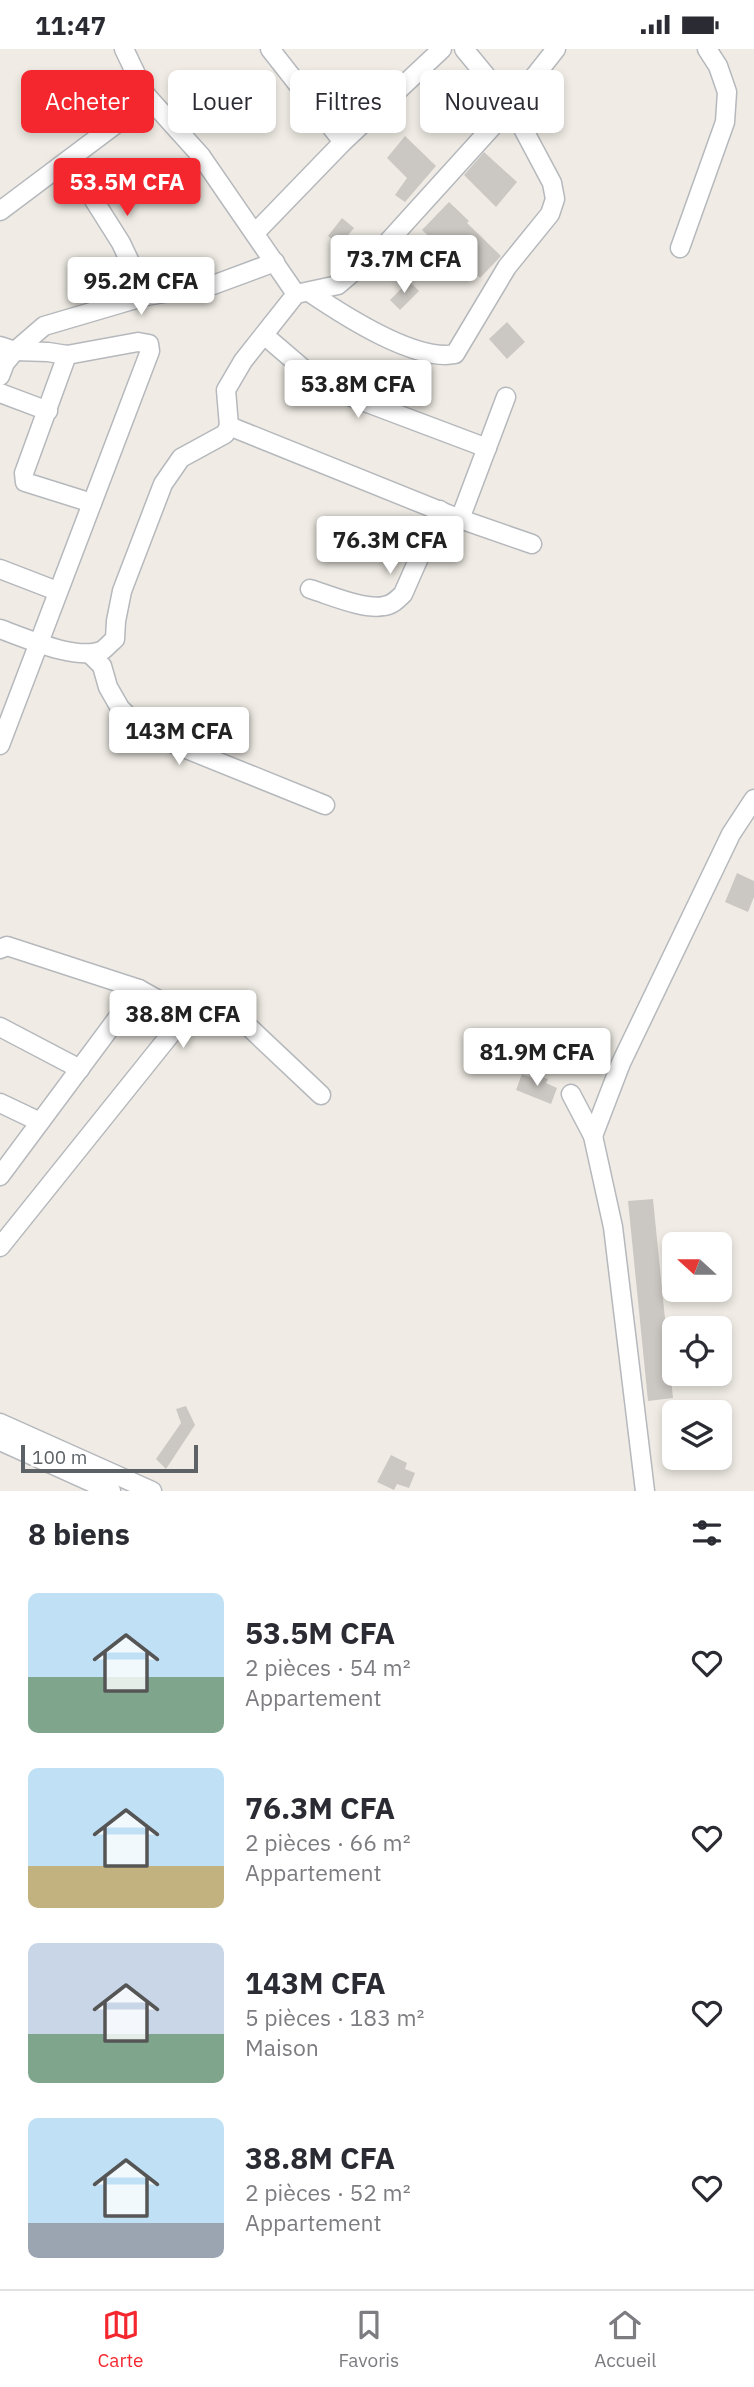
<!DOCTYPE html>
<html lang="fr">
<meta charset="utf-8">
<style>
:root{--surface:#fff;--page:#f2f2f3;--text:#2b2b33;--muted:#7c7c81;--line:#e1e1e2;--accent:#f4272f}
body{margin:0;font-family:"IBM Plex Sans",sans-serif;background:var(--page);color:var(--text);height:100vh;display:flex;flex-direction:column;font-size:26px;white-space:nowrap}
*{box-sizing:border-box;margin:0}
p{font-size:23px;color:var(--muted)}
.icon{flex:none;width:38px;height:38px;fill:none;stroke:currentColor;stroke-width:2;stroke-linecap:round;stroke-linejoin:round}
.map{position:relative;height:1442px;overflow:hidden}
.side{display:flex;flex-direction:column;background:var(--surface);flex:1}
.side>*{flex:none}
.hud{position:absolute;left:21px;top:21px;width:712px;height:63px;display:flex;gap:14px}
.needle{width:46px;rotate:291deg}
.tools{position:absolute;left:662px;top:1183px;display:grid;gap:14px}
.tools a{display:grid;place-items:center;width:70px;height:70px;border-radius:10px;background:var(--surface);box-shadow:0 4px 10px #0003;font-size:35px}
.scale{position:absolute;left:21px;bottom:18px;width:177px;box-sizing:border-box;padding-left:7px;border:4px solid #5c6266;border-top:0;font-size:19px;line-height:24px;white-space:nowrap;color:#5c6266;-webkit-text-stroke:5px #fff;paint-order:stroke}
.price{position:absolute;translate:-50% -60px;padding:0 16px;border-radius:7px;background:#fff;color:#222;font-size:23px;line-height:46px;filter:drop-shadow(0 2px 4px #0008)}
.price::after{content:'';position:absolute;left:50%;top:42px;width:21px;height:16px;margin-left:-10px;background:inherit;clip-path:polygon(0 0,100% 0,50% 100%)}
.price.selected{background:var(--accent);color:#fff}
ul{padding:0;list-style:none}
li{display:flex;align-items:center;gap:21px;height:175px;padding:0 28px}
li span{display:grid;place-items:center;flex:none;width:196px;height:140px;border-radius:10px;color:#555}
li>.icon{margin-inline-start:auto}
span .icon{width:84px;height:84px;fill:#fffc;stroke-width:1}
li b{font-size:30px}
h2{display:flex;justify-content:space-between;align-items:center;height:84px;padding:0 28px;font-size:30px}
.pill{padding:0 24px;border-radius:10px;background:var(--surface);box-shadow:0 4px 10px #0003;font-size:24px;line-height:63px}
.pill.selected{background:var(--accent);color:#fff}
.status{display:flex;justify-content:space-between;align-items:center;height:49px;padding:0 35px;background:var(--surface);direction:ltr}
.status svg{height:19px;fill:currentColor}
.menu{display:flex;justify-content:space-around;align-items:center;height:98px;border-top:2px solid var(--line);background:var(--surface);font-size:19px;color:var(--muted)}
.menu a{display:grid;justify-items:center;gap:4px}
.menu .selected{color:var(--accent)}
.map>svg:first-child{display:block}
.building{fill:#cbc7c2}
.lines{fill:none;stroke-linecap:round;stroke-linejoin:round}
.minor-casing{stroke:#b5b8bc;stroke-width:21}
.minor{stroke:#fff;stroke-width:18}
</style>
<div class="status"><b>11:47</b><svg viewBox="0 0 49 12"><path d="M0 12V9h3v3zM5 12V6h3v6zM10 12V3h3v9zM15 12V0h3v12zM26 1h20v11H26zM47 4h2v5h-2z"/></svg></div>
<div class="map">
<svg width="754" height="1442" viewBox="0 0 754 1442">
<rect width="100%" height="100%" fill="#f0ece5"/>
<g class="building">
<polygon points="405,87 436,117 405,153 395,146 407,129 387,109"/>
<polygon points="484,103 517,133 496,158 464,126"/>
<polygon points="449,153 469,172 467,174 501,207 480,229 453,202 449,206 422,181"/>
<polygon points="342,169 354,179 340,196 328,187"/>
<polygon points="409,232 419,242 400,261 390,251"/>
<polygon points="507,273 525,293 507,310 489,290"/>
<polygon points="737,824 754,832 754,848 748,863 725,853"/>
<polygon points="522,1025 533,1029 535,1025 548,1030 546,1034 557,1039 551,1055 516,1041"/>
<polygon points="653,1150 673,1349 648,1352 628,1152"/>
<polygon points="186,1357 195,1376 166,1420 156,1410 181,1374 176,1360"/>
<polygon points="391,1406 407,1414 405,1420 415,1424 409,1439 397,1435 394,1441 377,1433"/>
</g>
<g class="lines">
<defs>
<g id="minor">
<polyline points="270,0 343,93"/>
<polyline points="146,46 201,107 296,245"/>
<polyline points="71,110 87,140 121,194 146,247"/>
<polyline points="0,162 144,54 146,46 124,0"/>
<polyline points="255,184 343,93 442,0"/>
<polyline points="680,199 725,73 727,43 718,17 707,0"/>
<path d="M309 243C343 266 415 313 455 305L507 218 550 165 555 150 552 134 511 57 464 0"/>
<polyline points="264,286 313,328 341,344 487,399"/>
<polyline points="0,297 15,302 48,303 67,306 138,293 149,295 150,302 0,696"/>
<polyline points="67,306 24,424 25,433 92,454"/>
<polyline points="0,327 5,314 15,302 44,277 146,247 213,236 275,213"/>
<polyline points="0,344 48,362"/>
<polyline points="229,377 460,470 532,495"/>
<polyline points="460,470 506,348"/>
<polyline points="0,520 57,542"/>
<path d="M310 540C330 546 364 561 384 557 392 556 397 551 403 545L440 461"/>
<path d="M0 580C25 589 78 613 103 601 107 598 111 593 115 590L116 572 122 542 163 435 181 409 225 385 229 377 226 341 243 312 296 245 338 236 386 195 511 57 556 0"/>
<polyline points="90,605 102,617 108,638 120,659 134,673 169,693 325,756"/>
<polyline points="0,900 7,897 139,940 173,959 175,972 170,986 0,1198"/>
<polyline points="173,959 219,957 232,962 321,1046"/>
<polyline points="0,978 80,1020"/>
<polyline points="571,1045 593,1087 613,1178 645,1442"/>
<polyline points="0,1054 40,1073"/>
<polyline points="593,1087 621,1014 731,785 754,750"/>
<polyline points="0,1127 139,940"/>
<polyline points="0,1374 152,1442"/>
<polyline points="0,1392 111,1442"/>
</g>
</defs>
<use href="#minor" class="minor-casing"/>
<use href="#minor" class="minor"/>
</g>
</svg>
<div class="tools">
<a><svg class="needle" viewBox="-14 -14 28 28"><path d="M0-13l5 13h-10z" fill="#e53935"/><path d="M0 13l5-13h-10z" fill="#7c7c81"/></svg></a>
<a><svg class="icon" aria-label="locate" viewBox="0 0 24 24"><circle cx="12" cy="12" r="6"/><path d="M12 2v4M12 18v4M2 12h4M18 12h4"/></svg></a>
<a><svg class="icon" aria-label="layers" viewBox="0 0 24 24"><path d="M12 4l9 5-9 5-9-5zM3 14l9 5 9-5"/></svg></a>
</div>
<div class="scale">100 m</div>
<b class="price selected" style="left:127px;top:169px">53.5M CFA</b>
<b class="price" style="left:404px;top:246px">73.7M CFA</b>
<b class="price" style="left:141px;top:268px">95.2M CFA</b>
<b class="price" style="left:358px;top:371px">53.8M CFA</b>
<b class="price" style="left:390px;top:527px">76.3M CFA</b>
<b class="price" style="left:179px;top:718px">143M CFA</b>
<b class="price" style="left:183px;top:1001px">38.8M CFA</b>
<b class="price" style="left:537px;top:1039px">81.9M CFA</b>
<div class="hud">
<a class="pill selected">Acheter</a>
<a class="pill">Louer</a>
<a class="pill">Filtres</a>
<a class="pill">Nouveau</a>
</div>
</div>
<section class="side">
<h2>8 biens<svg class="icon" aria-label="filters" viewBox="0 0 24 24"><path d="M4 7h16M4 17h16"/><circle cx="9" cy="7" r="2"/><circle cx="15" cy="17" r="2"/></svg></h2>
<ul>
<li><span style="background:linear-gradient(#bfe0f5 60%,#7fa58c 0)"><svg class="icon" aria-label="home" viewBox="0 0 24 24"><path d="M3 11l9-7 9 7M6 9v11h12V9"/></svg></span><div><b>53.5M CFA</b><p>2 pièces · 54 m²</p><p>Appartement</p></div><svg class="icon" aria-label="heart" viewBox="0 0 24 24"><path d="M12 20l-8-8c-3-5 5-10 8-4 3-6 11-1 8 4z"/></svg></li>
<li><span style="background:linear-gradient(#bfe0f5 70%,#c2b280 0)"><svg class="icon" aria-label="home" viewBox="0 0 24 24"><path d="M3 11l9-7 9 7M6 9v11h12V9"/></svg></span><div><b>76.3M CFA</b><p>2 pièces · 66 m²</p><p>Appartement</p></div><svg class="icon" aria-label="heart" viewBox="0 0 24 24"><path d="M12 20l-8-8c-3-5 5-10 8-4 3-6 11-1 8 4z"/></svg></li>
<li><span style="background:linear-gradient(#c9d6e8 65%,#7fa58c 0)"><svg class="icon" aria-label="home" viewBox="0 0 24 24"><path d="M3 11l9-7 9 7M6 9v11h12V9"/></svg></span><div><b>143M CFA</b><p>5 pièces · 183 m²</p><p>Maison</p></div><svg class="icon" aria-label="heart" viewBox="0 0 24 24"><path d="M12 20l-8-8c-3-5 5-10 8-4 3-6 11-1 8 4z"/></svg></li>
<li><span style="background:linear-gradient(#bfe0f5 75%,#9aa5b1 0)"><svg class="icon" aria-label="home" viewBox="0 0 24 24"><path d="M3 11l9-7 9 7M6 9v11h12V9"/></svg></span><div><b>38.8M CFA</b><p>2 pièces · 52 m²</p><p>Appartement</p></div><svg class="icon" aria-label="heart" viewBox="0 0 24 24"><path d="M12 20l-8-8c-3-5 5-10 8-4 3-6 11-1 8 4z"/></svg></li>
</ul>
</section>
<nav class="menu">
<a class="selected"><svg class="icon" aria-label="map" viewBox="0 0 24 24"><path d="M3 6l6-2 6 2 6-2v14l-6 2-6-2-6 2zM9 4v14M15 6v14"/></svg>Carte</a>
<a><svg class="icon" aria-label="saved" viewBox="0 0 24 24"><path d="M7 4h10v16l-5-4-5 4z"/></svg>Favoris</a>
<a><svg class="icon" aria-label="home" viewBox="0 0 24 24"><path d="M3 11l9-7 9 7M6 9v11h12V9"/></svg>Accueil</a>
</nav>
